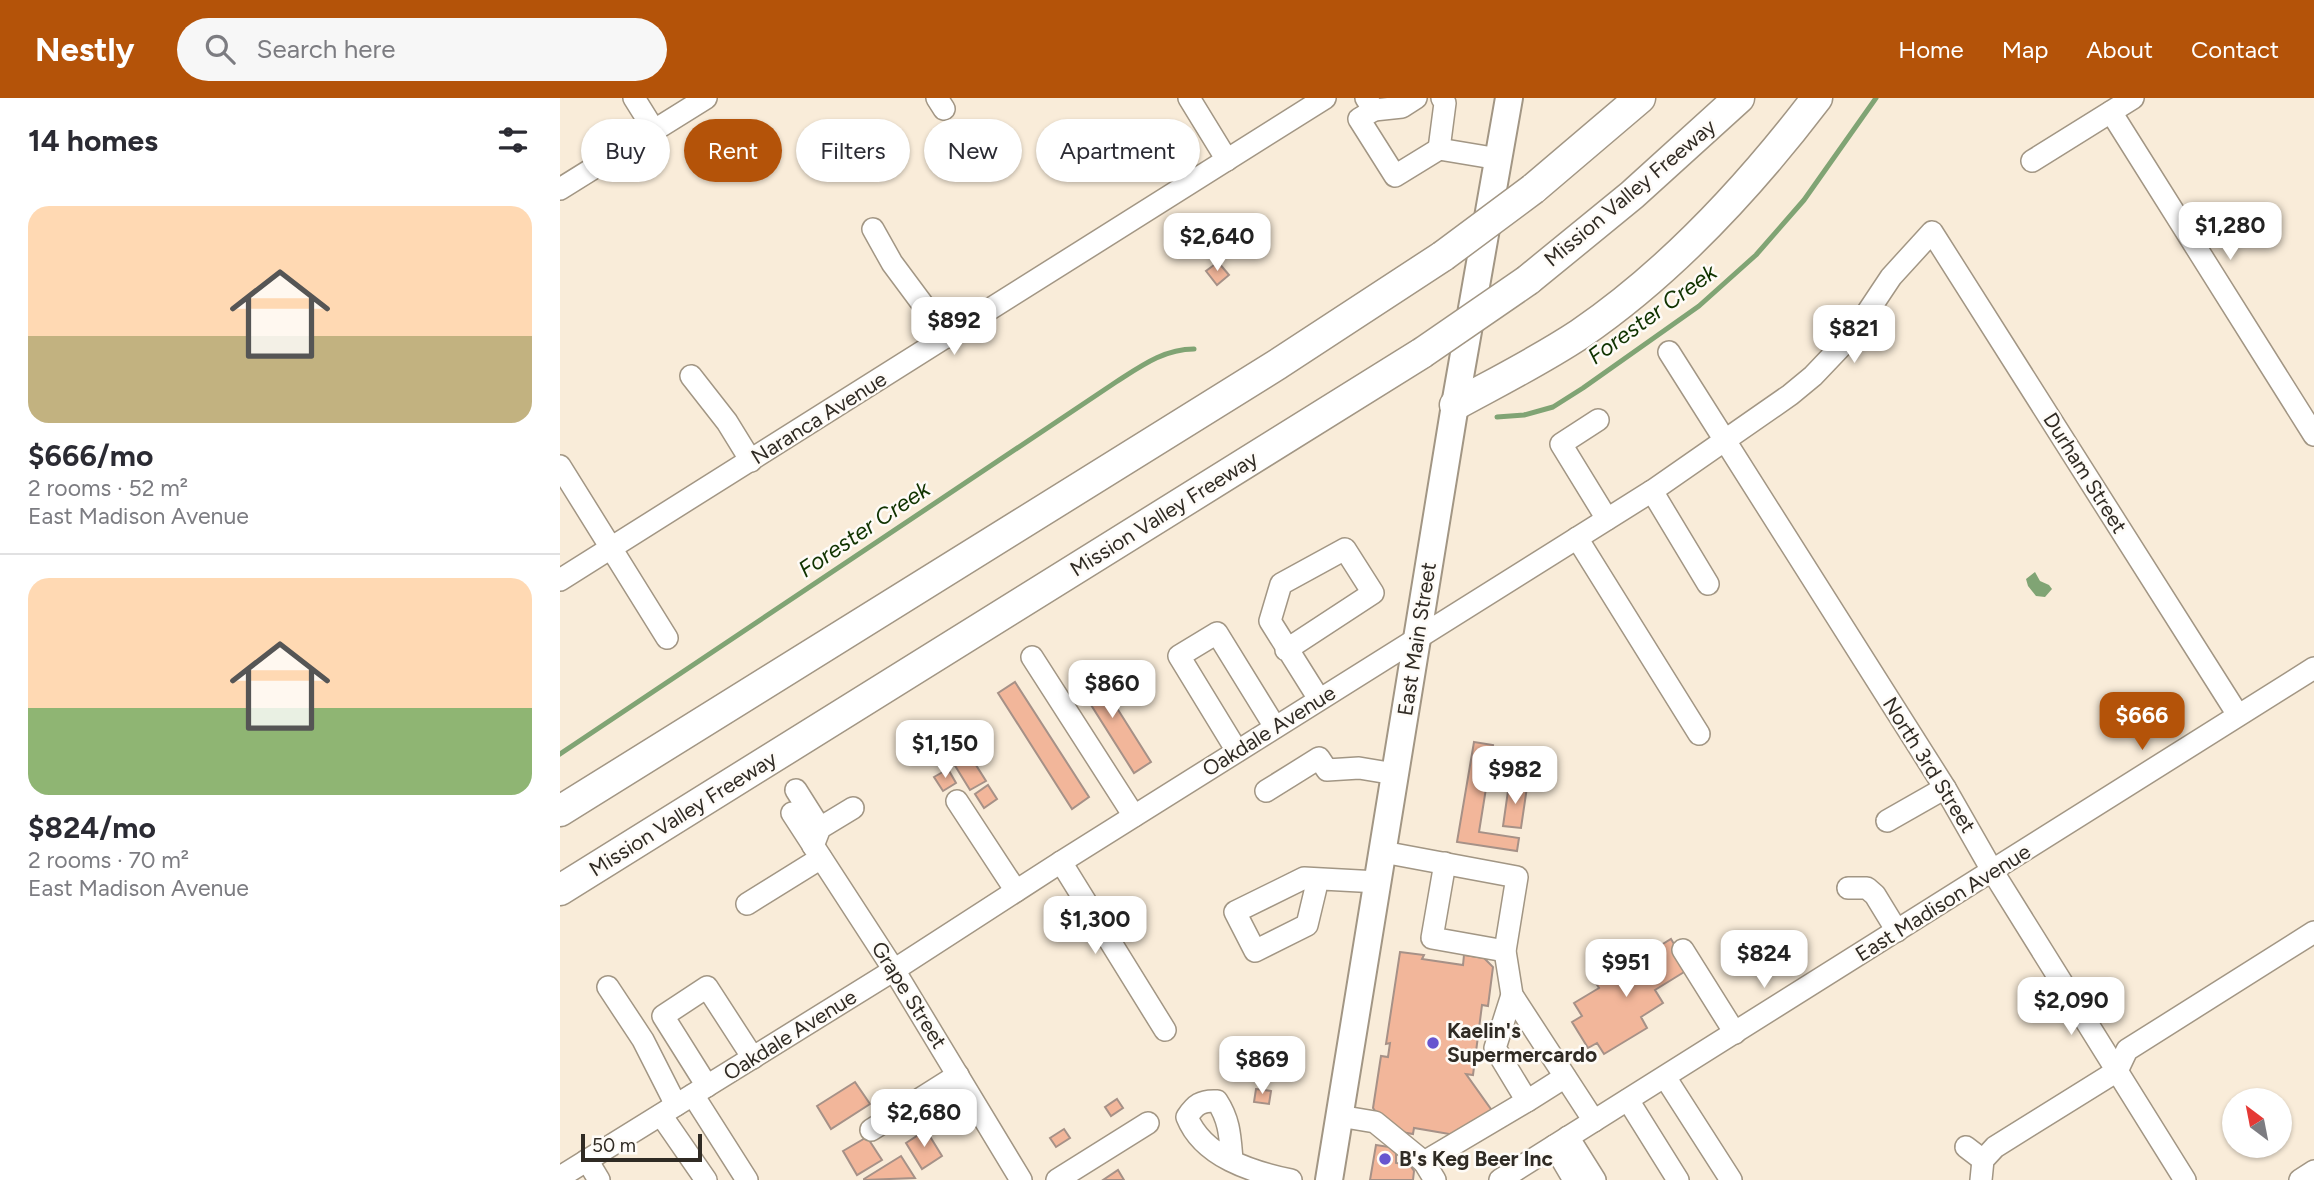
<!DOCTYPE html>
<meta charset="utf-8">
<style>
:root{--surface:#fff;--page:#f7f7f7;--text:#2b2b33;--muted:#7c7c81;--line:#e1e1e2;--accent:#b45309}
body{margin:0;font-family:Figtree,sans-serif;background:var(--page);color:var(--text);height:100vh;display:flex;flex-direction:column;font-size:26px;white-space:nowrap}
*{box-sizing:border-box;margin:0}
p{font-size:23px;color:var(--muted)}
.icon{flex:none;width:38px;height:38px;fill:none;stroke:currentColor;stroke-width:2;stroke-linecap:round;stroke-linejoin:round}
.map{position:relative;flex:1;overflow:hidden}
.details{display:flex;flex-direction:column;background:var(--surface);width:560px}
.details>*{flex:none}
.hud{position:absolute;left:21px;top:21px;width:665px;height:63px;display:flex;gap:14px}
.needle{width:46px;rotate:328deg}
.buttons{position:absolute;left:1662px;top:990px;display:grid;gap:14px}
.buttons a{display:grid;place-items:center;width:70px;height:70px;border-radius:50%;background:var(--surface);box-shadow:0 2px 5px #0004;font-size:35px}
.scale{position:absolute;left:21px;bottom:18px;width:121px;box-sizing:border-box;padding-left:7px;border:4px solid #302b24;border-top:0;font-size:19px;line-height:24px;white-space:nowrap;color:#302b24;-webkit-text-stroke:5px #fefbf7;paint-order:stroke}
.price{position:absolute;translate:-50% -60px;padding:0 16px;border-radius:14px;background:#fff;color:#222;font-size:23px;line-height:46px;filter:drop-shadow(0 2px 4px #0008)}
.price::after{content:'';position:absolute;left:50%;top:42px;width:21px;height:16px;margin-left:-10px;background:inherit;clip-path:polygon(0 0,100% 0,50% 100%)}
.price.current{background:var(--accent);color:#fff}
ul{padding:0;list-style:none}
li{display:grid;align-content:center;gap:14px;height:371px;padding:0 28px}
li+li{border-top:2px solid var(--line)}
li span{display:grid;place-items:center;height:217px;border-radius:21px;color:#555}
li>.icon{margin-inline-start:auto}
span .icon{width:126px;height:126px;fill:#fffc;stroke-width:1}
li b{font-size:30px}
h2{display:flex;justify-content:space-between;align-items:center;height:84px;padding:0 28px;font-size:30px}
.pill{padding:0 24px;border-radius:32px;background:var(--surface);box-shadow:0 2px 5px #0004;font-size:24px;line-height:63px}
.pill.current{background:var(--accent);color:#fff}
header{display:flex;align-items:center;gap:42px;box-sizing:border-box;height:98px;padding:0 35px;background:var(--accent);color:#fff}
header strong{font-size:33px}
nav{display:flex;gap:38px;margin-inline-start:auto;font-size:24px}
.search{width:490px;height:63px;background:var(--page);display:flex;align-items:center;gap:18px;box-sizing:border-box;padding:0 24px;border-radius:38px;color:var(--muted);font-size:26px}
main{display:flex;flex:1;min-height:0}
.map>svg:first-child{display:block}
.water{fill:#80a474}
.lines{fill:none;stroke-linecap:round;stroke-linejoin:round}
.stream{stroke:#80a474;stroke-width:5}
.building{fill:#f2b69a;stroke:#a69187;stroke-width:2}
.minor-casing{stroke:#a29684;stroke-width:24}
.major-casing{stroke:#a29684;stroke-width:30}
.highway-casing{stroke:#a29684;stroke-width:33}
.minor{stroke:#fff;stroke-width:21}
.major{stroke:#fff;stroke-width:26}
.highway{stroke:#fff;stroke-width:30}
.highway-bridge-casing{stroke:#a29684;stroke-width:33;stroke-linecap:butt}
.highway-bridge{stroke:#fff;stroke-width:30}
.poi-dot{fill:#6755cf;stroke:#fefbf7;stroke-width:2.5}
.labels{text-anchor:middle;stroke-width:5;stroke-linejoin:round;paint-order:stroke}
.street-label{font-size:21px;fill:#302b24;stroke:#fefbf7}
.poi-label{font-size:21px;font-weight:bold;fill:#302b24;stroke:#fefbf7;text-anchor:start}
.water-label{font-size:23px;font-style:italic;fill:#103300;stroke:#fefbf7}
</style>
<header>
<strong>Nestly</strong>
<div class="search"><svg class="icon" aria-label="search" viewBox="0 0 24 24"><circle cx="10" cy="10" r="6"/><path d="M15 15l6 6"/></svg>Search here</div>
<nav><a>Home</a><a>Map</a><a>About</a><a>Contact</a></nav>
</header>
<main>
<section class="details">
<h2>14 homes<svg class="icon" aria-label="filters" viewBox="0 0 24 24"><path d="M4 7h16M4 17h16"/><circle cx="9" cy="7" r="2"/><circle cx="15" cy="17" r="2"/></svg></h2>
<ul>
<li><span style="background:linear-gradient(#ffd9b3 60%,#c2b280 0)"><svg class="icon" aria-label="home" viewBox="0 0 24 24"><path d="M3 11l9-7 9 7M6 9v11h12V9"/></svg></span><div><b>$666/mo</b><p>2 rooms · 52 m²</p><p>East Madison Avenue</p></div></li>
<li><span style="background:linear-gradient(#ffd9b3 60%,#8fb573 0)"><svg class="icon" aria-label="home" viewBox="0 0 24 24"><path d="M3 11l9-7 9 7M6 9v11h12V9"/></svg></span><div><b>$824/mo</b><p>2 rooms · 70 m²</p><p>East Madison Avenue</p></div></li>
</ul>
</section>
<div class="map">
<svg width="1754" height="1082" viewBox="0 0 1754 1082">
<rect width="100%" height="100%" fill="#f9ecd9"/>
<polygon class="water" points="1475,474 1480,483 1489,487 1492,491 1485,499 1476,498 1468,488 1466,481"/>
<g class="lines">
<g class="stream">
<polyline points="937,319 964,317 993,309 1023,290 1139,208 1196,157 1244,102 1316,0"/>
<path d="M0 656 556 284C581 268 604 251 634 251"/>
</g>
</g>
<g class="building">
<polygon points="658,164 669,177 657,187 646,173"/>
<polygon points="531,569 591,664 574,675 514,580"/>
<polygon points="455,584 529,699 512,711 438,595"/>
<polygon points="914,644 933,647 919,734 959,740 957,753 897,744"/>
<polygon points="409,656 426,683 410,692 394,666"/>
<polygon points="388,671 396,685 383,693 374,679"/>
<polygon points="949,686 967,689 961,730 943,728"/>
<polygon points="428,687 437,701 424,710 415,696"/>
<polygon points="1111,841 1129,871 1095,892 1103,905 1081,919 1087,930 1044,956 1037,945 1028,950 1012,924 1022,918 1014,905 1039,890 1032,879 1050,868 1053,872 1069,862 1074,870 1077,868 1079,871 1097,860 1093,852"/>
<polygon points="840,854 864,857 862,861 903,867 904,857 924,860 933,869 928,908 922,907 913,977 906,976 933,1014 895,1037 854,1030 853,1036 830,1032 813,1010 821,958 828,959 830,945 826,946"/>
<polygon points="295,984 310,1006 271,1031 257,1008"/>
<polygon points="696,991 711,993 709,1006 694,1004"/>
<polygon points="557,1001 563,1010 551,1018 545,1009"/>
<polygon points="504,1031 510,1040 496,1049 490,1040"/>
<polygon points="366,1032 382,1058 362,1071 346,1045"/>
<polygon points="307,1039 322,1062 297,1077 283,1053"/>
<polygon points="816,1047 836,1050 836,1065 850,1067 854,1073 853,1082 810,1082"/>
<polygon points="341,1058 355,1080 304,1082 304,1081"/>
<polygon points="558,1072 564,1082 543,1082"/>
</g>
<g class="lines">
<defs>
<g id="minor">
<polyline points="74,0 94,32"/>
<polyline points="377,0 384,11"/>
<polyline points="629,0 667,62"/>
<polyline points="806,0 814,12 799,21 835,78 879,51 939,61"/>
<polyline points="814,12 842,9 856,0"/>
<polyline points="1551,14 1754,337"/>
<polyline points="879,51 885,5 882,0"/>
<polyline points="1472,63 1573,0"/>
<polyline points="0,91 146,0"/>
<polyline points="313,131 332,165 387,239"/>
<polyline points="1109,254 1385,690 1433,774 1625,1082"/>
<polyline points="131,278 167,324 191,363"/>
<polyline points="1038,322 1001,346 1047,421"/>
<polyline points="0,368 107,540"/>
<polyline points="1092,393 1148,486"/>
<polyline points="1017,440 1139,636"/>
<polyline points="0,482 765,0"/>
<polyline points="726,552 813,495 785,451 721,486 710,523 759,601"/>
<polyline points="472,559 574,718"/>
<polyline points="677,653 619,558 657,535 715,629"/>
<polyline points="236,692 260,730"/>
<polyline points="706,693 759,660 767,672 799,670 835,676"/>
<polyline points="397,703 456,793"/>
<polyline points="232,715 334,872 461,1082"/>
<polyline points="1327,723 1385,690"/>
<polyline points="253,748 260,730 293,710"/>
<polyline points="823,754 957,779 945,853 952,897 1034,1023"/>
<polyline points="501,764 605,932"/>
<polyline points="885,765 872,840 945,853"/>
<polyline points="758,781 747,827 695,853 675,814 744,780 818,784"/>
<polyline points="1288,790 1307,790 1315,797 1337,833"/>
<polyline points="187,806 261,760"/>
<polyline points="1123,852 1175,935"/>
<polyline points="48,889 83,942 116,1007"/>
<polyline points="952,897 935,950 967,1003 1005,979"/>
<polyline points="1105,979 1171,1082"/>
<polyline points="147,988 103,918 147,889 193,960"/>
<polyline points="133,997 187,1082"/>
<polyline points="1068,1002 1118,1082"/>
<polyline points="101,1017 146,1082"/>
<polyline points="779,1018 815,1024 864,1064 967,1003"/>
<polyline points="311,1032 398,977"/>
<polyline points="1008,1039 1035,1082"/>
<polyline points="994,1048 1014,1082"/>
<polyline points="1406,1049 1423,1062"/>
<polyline points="27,1062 39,1082"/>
<path d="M672 1062C670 1039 670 1023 657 1003 641 1002 635 1007 627 1019 643 1059 692 1074 731 1082"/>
<polyline points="864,1064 875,1082"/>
<polyline points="0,1079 334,872 501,764 1092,393 1230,297 1253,278 1293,236 1331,179 1372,134 1678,617"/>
<polyline points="497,1082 588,1025"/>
<polyline points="940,1082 1754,570"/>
<polyline points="1421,1082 1423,1062 1435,1049 1557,973 1567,952 1754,834"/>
<polyline points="1740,1082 1754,1073"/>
</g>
<polyline id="major" points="769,1082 895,307 949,0"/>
<g id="highway">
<polyline points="973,91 1080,0"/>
<polyline points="968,182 1072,97 1179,0"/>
<path d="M895 307C937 284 981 262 1020 236 1112 173 1190 88 1257 0"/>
<polyline points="0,713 718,266 883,158"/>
<polyline points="0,792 862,255"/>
</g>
</defs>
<use href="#minor" class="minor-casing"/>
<use href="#major" class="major-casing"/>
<use href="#highway" class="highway-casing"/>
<use href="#minor" class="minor"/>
<use href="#major" class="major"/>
<use href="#highway" class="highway"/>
<defs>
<g id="highway-bridge">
<polyline points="883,158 973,91"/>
<polyline points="862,255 968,182"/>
</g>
</defs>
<use href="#highway-bridge" class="highway-bridge-casing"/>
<use href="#highway-bridge" class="highway-bridge"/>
</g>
<g class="poi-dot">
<circle cx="873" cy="945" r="7"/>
<circle cx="825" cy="1061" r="7"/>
</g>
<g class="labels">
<g class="street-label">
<text transform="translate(1070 95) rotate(-40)" y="7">Mission Valley Freeway</text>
<text transform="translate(259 320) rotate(-32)" y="7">Naranca Avenue</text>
<text transform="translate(1525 375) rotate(58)" y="7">Durham Street</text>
<text transform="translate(604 416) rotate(-32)" y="7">Mission Valley Freeway</text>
<text transform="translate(857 541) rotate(-81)" y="7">East Main Street</text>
<text transform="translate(709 633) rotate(-32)" y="7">Oakdale Avenue</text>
<text transform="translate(1369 667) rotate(58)" y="7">North 3rd Street</text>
<text transform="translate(123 716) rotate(-32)" y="7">Mission Valley Freeway</text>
<text transform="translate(1383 805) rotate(-32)" y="7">East Madison Avenue</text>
<text transform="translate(349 897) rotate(58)" y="7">Grape Street</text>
<text transform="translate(230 937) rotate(-32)" y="7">Oakdale Avenue</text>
</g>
<g class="poi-label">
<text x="887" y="940">Kaelin's<tspan x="887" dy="24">Supermercardo</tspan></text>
<text x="839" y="1068">B's Keg Beer Inc</text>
</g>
<g class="water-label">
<text transform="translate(1092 216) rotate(-36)" y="8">Forester Creek</text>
<text transform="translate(304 431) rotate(-34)" y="8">Forester Creek</text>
</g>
</g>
</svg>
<div class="buttons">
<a><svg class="needle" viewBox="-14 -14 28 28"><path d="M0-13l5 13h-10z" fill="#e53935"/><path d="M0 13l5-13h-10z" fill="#7c7c81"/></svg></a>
</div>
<div class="scale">50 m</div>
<b class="price" style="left:1670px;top:164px">$1,280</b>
<b class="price" style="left:657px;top:175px">$2,640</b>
<b class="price" style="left:394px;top:259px">$892</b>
<b class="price" style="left:1294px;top:267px">$821</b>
<b class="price" style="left:552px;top:622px">$860</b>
<b class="price current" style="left:1582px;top:654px">$666</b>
<b class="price" style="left:385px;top:682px">$1,150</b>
<b class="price" style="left:955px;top:708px">$982</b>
<b class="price" style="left:535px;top:858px">$1,300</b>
<b class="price" style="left:1204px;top:892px">$824</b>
<b class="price" style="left:1066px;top:901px">$951</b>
<b class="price" style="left:1511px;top:939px">$2,090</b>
<b class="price" style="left:702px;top:998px">$869</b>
<b class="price" style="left:364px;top:1051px">$2,680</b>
<div class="hud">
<a class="pill">Buy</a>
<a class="pill current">Rent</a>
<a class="pill">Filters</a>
<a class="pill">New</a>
<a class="pill">Apartment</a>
</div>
</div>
</main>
